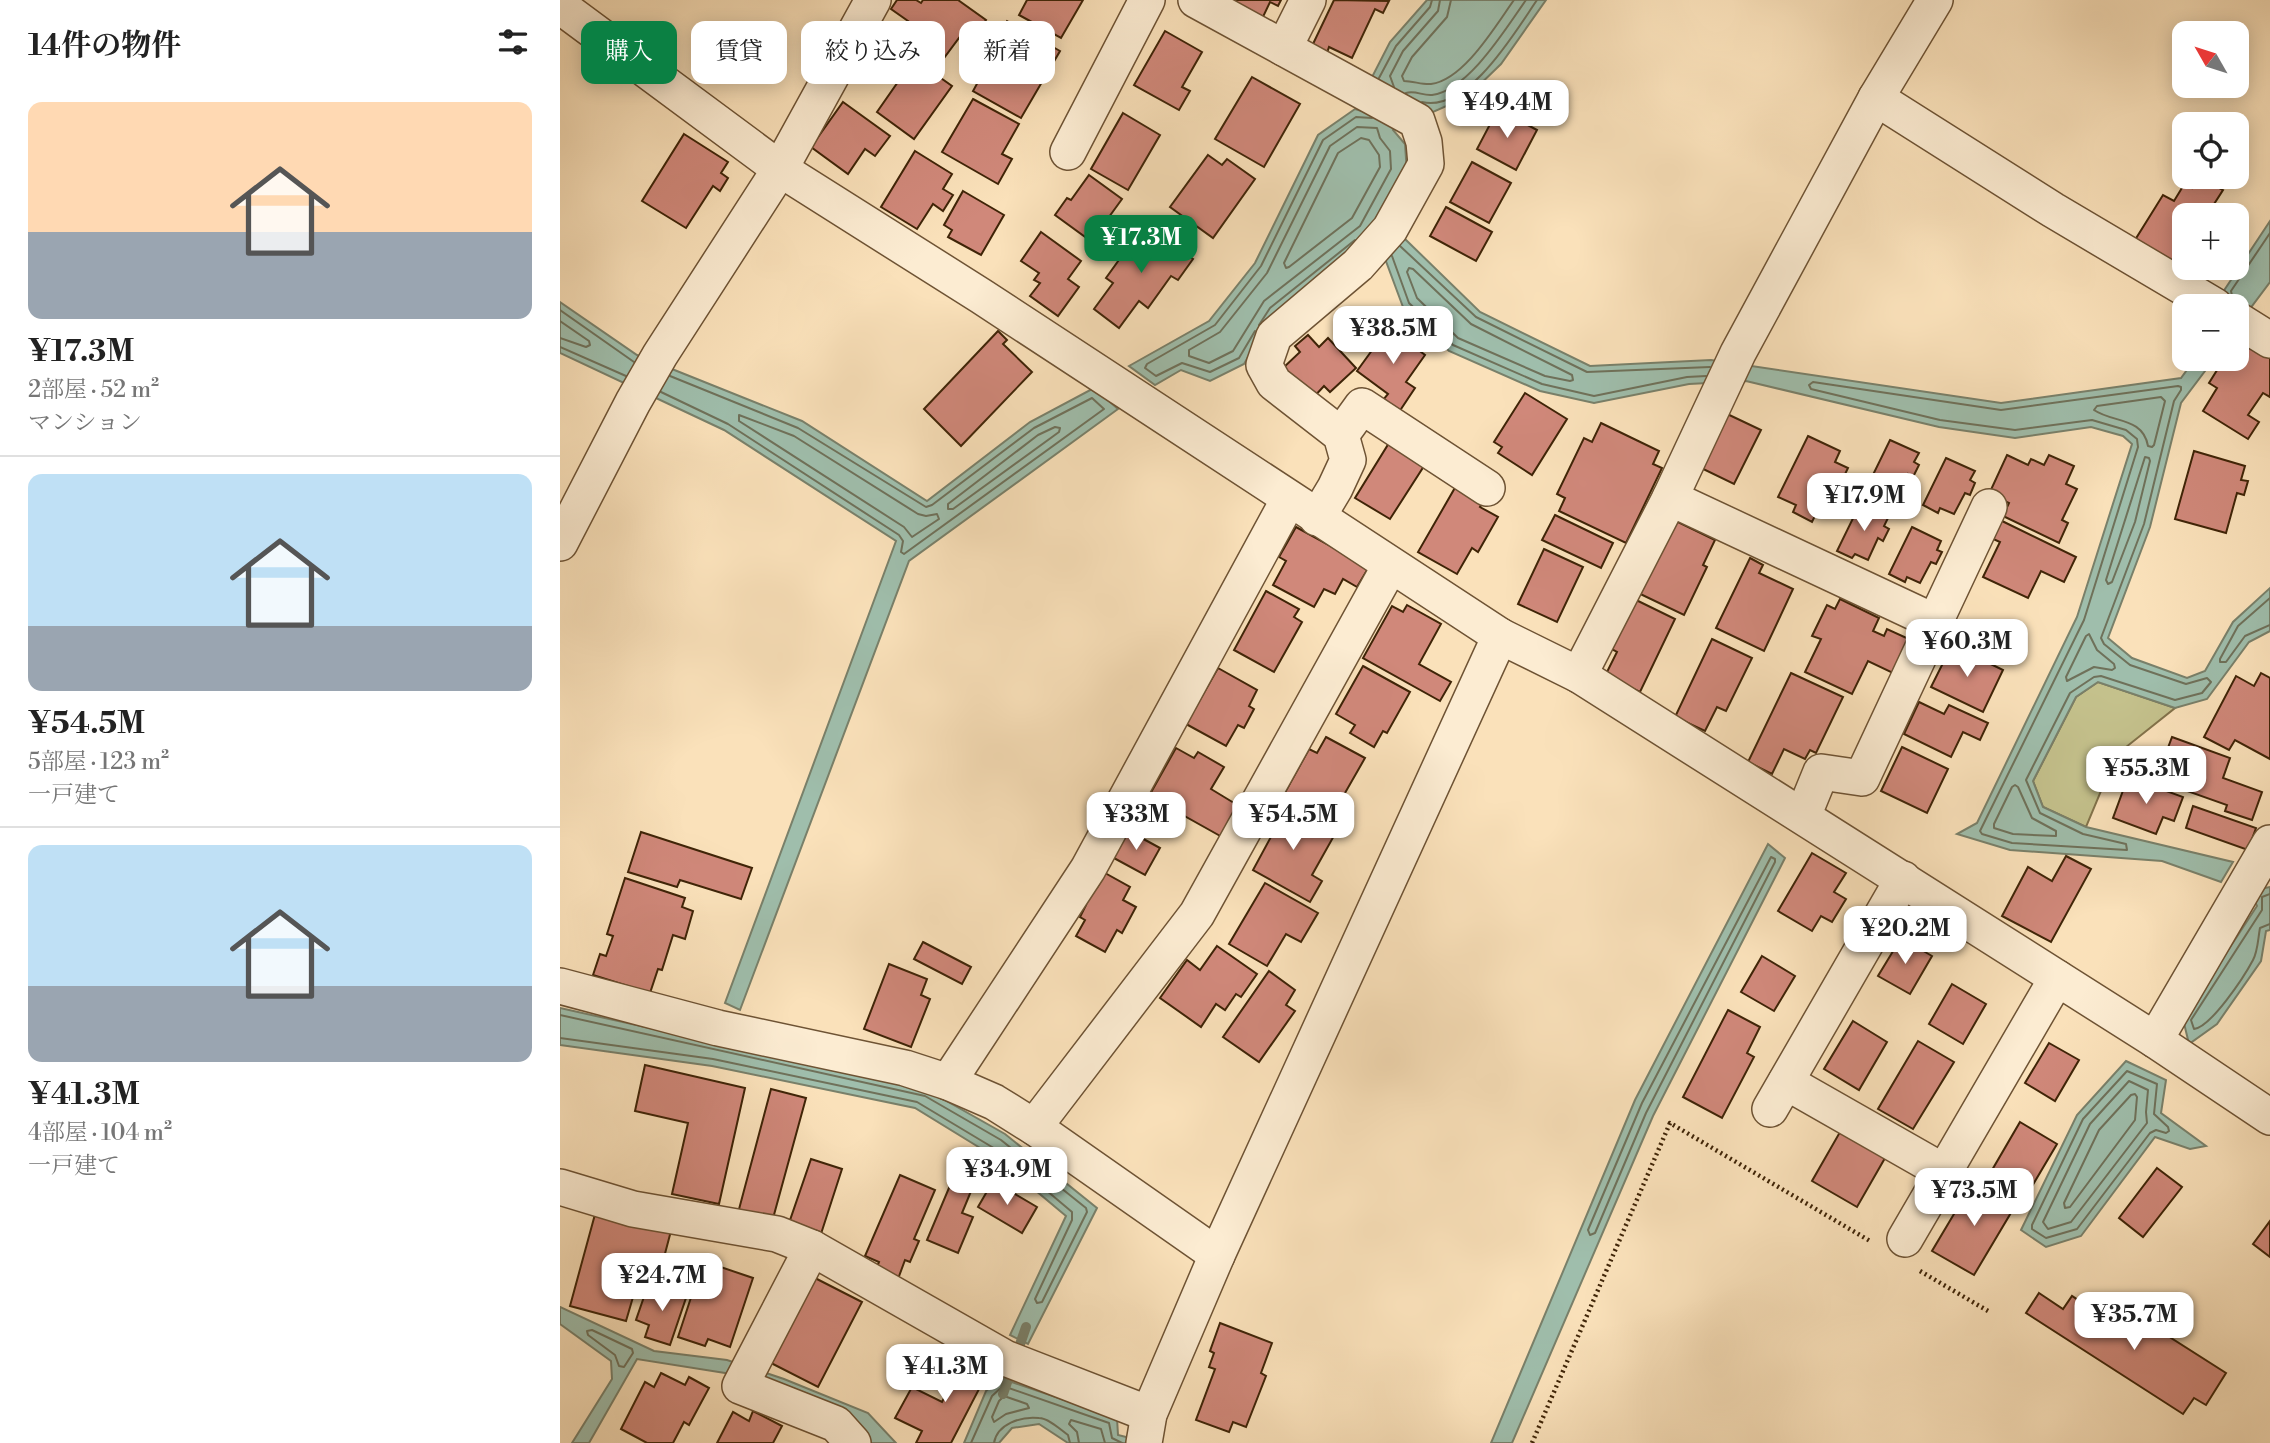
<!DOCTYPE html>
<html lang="ja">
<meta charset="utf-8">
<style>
:root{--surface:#fff;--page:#f2f2f2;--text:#222;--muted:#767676;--line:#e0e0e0;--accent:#0b8043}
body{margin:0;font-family:"Libre Bodoni","Noto Serif JP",serif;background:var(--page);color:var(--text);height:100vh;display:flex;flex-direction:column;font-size:26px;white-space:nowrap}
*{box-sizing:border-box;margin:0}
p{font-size:23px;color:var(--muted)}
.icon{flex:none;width:38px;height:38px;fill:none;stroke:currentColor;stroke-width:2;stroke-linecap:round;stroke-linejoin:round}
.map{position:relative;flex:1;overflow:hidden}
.panel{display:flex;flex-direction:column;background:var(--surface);width:560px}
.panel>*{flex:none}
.guide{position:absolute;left:21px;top:21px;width:665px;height:63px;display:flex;gap:14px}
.needle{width:46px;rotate:309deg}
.tools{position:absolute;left:1612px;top:21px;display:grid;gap:14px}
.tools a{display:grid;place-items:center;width:77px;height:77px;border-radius:14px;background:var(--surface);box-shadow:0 4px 18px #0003;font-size:35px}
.price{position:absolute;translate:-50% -60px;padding:0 16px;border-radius:14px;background:#fff;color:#222;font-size:23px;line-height:46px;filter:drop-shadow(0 2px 4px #0008)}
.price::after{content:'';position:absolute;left:50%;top:42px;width:21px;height:16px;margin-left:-10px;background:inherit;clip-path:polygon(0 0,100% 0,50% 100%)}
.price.selected{background:var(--accent);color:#fff}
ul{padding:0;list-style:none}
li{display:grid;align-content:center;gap:14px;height:371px;padding:0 28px}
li+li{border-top:2px solid var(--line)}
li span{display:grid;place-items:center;height:217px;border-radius:14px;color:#555}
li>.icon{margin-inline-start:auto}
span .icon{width:126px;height:126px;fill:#fffc;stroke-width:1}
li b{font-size:30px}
h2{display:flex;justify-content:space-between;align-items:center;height:84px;padding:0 28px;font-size:30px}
.tag{padding:0 24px;border-radius:14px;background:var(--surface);box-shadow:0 4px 18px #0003;font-size:24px;line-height:63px}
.tag.selected{background:var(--accent);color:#fff}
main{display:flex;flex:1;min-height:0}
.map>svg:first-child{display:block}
.green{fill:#c4c18c;stroke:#82724a;stroke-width:2}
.water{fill:#9fbeac;stroke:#79806a;stroke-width:2}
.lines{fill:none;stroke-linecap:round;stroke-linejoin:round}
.shore{stroke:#6f715a;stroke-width:2}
.stream{stroke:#79806a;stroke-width:10}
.building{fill:#d0887a;stroke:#3f2407;stroke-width:2}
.minor-casing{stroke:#6e5334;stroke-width:38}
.path{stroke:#3f2407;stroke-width:4.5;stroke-dasharray:2 3.5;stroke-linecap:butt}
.minor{stroke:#fcecd2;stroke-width:35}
</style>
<main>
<section class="panel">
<h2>14件の物件<svg class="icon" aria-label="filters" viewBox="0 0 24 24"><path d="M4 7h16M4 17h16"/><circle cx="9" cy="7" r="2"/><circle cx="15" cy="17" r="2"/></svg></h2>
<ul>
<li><span style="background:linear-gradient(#ffd9b3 60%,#9aa5b1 0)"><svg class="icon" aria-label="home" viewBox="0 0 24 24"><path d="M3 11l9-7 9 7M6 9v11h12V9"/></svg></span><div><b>¥17.3M</b><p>2部屋 · 52 m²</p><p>マンション</p></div></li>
<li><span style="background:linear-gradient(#bfe0f5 70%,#9aa5b1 0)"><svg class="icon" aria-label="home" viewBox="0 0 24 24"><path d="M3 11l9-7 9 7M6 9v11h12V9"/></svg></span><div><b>¥54.5M</b><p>5部屋 · 123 m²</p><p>一戸建て</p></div></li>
<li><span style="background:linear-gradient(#bfe0f5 65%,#9aa5b1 0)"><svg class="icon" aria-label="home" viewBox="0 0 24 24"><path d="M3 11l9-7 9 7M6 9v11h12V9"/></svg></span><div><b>¥41.3M</b><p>4部屋 · 104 m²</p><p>一戸建て</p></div></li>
</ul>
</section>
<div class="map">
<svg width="1710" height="1443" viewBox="0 0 1710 1443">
<rect width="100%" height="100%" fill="#fae1ba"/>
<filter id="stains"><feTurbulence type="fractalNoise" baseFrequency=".00286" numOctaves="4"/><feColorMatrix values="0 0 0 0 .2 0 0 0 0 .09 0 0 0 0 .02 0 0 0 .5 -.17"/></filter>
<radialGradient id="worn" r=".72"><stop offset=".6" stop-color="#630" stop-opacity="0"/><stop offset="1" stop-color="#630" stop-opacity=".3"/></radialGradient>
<polygon class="green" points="1538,682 1615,708 1556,755 1526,827 1483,807 1473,781 1516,697"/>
<g class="water">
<polygon points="867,0 986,0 941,64 907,97 873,112 852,107 833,130 845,144 847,173 843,237 920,312 1030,366 1151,360 1441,403 1621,378 1635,359 1654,359 1621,403 1590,527 1548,638 1572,658 1627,678 1645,671 1673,622 1710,588 1710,631 1689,642 1647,699 1615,708 1538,682 1516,697 1473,781 1483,807 1526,827 1673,862 1661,882 1602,861 1450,850 1397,834 1417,823 1517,617 1572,444 1563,436 1531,427 1455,438 1379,427 1186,381 1129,384 1034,403 980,391 889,351 843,307 824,256 714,313 684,364 650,381 621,370 595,385 569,366 649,321 695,263 758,135 795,109 808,113 810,81 830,42"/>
<polygon points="1710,221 1710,282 1677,326 1661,295"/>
<polygon points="0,302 77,355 242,421 367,501 470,422 534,388 558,409 349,561 180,1010 165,1003 336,541 164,430 0,353"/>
<polygon points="1208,844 1225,858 1093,1116 952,1443 931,1443 1075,1100"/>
<polygon points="1710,887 1710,930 1706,931 1701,961 1657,1024 1629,1044 1623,1019 1697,906 1690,891"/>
<polygon points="0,1008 367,1090 445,1134 537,1208 468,1344 450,1335 506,1216 438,1159 355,1108 152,1066 0,1045"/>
<polygon points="1566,1061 1606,1080 1601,1113 1646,1146 1630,1149 1595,1137 1521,1236 1486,1247 1461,1230 1517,1115"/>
<polygon points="0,1307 94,1351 167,1360 224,1379 308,1413 336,1443 311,1443 295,1423 219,1391 165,1373 77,1359 29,1443 12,1443 52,1379 51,1361 0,1324"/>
<polygon points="440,1378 557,1418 558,1435 590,1443 508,1443 479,1424 452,1428 439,1443 404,1443 426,1391"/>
</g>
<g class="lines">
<g class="shore">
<path d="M891 0 887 17 852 57 842 76 844 81C853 81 863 85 871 84 904 80 936 25 954 0"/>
<polyline points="819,78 836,46 870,7 872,0"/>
<polyline points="834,87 830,76 843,51 878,11 880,0"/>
<path d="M846 93C855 90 863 96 872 95 909 90 946 28 966 0"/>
<path d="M862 102C908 113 955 32 977 0"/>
<polygon points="797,127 817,128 820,138 830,151 831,169 800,226 704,301 673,351 649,363 629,356 629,350 660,332 707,273 770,146"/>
<polygon points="801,138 809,140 819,155 820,167 792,218 729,267 726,268 724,263 778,153"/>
<polyline points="840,246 916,317 1027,372 1150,367"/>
<polyline points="832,256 849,303 893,345 982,384 1034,396 1127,377 1146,376"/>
<polygon points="849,268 853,269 911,324 1012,375 1013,380 1010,381 985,376 898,338 857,298 847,272"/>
<polyline points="1673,300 1671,291 1710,233"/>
<polyline points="0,310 74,362"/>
<polyline points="0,321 29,341 30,345 26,347 0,338"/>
<polyline points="699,325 710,308 795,240"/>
<polyline points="695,331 679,358 650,372 622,363 596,376 585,368 587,364 655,325 701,266 763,140 796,117 812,118"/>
<polyline points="0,347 66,376"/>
<polygon points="1253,382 1441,410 1618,386 1621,387 1621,390 1614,401 1584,524 1541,638 1544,644 1570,665 1626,684 1647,678 1651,682 1642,693 1615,700 1541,676 1534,677 1510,693 1466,780 1480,813 1523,834 1566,844 1567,850 1452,843 1422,834 1420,831 1524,620 1578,447 1577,439 1566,430 1532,420 1455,430 1380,420 1251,389 1249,385"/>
<polyline points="101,392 168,424 339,535 343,541 341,552 344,554 544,409 532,398 474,428 372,505 366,507 238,428 110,376"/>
<path d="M1601 397 1605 401 1594 445 1592 447 1588 446C1583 417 1553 423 1534 410L1537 406Z"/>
<polygon points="179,415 234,436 358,514 366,516 377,514 379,519 352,537 344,527 179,421"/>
<polygon points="495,427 500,428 499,432 393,509 388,509 388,504 478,435"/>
<polygon points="1585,457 1589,458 1590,461 1575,522 1552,582 1548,584 1546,580"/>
<polyline points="1710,598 1678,626 1660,659 1660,662 1666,662 1685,636 1710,625"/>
<polygon points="1529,634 1537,650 1554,664 1555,668 1552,670 1534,667 1507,681 1506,677 1526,636"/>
<polygon points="1455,785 1458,787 1472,818 1496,831 1496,836 1453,834 1434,828 1434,824 1452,787"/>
<polygon points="1211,857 1215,859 1215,862 1086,1113 1035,1233 1030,1235 1028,1230 1082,1103"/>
<path d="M1710 894 1702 897V910L1631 1020 1634 1029C1651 1027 1684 977 1693 960 1698 951 1698 938 1700 928L1710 924"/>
<polyline points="0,1015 365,1096 441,1140 526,1208 527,1212 482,1302 477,1303 475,1299 512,1220 512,1212 442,1153 357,1102 153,1059 0,1038"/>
<polygon points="1567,1071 1597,1084 1594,1114 1608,1127 1609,1131 1606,1133 1596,1130 1590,1133 1517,1229 1486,1238 1472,1229 1472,1225 1523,1119"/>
<polygon points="1569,1081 1588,1090 1586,1112 1587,1123 1511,1222 1488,1229 1483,1222 1530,1124"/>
<polygon points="1575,1094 1577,1097 1575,1120 1510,1207 1505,1208 1504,1203 1539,1130 1571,1095"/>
<polygon points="32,1330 72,1349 73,1353 64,1367 59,1366 55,1355 28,1335 27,1331"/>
<polygon points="444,1396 467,1404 469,1408 446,1414 434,1422 432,1417 439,1401"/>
<polyline points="411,1443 432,1396 443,1386 549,1423 552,1438 562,1443"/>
<path d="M434 1443C437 1424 461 1416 479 1418 488 1418 500 1429 508 1435L510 1443"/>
<polyline points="519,1443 517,1432 509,1424 511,1420 541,1429 545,1443"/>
</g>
<polyline class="stream" points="443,1394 466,1327"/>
</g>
<g class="building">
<polygon points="337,0 356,0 361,3 363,0 398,0 426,20 408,45 399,38 378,66 337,37 348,21 331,9"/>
<polygon points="467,0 523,0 501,38 459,15"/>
<polygon points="662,0 721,0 718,6 710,2 702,19"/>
<polygon points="774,0 829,1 823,13 815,9 792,58 769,47 767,53 752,46"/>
<polygon points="447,21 500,51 461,118 413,91 430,60 436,63 442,53 432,47"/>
<polygon points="605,31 642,52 622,87 630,91 619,110 574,85"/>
<polygon points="354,59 392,86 354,139 317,112"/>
<polygon points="692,77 740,104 704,167 655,139"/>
<polygon points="413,99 459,124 442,154 452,159 438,184 382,152"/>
<polygon points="283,102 330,136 315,156 305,149 288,174 251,147"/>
<polygon points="938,109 977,130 956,170 917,149"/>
<polygon points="563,113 600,135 568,190 531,169"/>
<polygon points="124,134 168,162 161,173 168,178 160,191 153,186 126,228 82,201"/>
<polygon points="355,151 392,174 383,189 393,195 383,211 373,204 357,229 321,207"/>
<polygon points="648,155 662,165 667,159 695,179 653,238 610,207"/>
<polygon points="912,162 951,183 929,223 890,202"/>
<polygon points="529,175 562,199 549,217 557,222 539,247 495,215 507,198 511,200"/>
<polygon points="1639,177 1663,190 1647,215 1624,215 1624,257 1622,256 1616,265 1575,240 1603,195 1614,201 1625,183 1632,188"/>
<polygon points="403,191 444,215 421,255 388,237 392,230 384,225"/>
<polygon points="886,207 932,232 916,261 870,236"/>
<polygon points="584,225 633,259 618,280 611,276 588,308 579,301 559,328 534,309 553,283 546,278"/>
<polygon points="481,232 521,261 508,279 519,287 498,316 470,296 480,283 474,280 479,273 461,261"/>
<polygon points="840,325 857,337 852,345 865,355 846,382 855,388 839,412 823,400 828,394 797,371 826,331 832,335"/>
<polygon points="438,331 447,340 443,344 472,372 401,446 364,409"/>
<polygon points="1686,334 1710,348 1710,397 1703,393 1688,415 1699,422 1688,439 1643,411 1657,388 1649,383 1664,359 1676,359 1676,350"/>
<polygon points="748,335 759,347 768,338 796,368 770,392 764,386 752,399 723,368 740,352 735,346"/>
<polygon points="965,393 1007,419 972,475 938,453 942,447 934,442"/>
<polygon points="1163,412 1201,430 1174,484 1137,466"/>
<polygon points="1041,423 1099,451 1093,464 1102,468 1066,543 999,511 1005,498 997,494 1024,438 1032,442"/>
<polygon points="1248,436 1280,451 1275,462 1288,468 1275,495 1267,491 1252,522 1233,512 1236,505 1218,497"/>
<polygon points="1330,440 1359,453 1354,462 1359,465 1353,477 1348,474 1338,496 1325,490 1322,494 1307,487"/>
<polygon points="829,443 864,466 830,519 795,498"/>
<polygon points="1634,451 1685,466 1681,480 1688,481 1684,495 1677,493 1666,533 1615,519"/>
<polygon points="1447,455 1468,465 1471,459 1484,465 1489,455 1514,466 1506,484 1517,489 1502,520 1508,523 1499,543 1443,516 1449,503 1429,494"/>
<polygon points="1386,458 1415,471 1410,480 1415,483 1410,495 1405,493 1394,514 1380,508 1378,513 1363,505"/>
<polygon points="896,486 923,502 920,507 938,517 918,552 912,548 897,574 858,552"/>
<polygon points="1300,504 1328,518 1324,526 1329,529 1323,541 1318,538 1308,560 1295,554 1292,558 1277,551"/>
<polygon points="995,515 1053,543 1041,568 982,540"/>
<polygon points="1440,520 1516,557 1504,582 1481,571 1468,598 1423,577 1440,542 1431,538"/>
<polygon points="1116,521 1155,540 1143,565 1147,567 1124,615 1072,590"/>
<polygon points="736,527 809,567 797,587 783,579 775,594 764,589 754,607 713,585 726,561 719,557"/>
<polygon points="1352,527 1381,541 1377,550 1382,552 1376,564 1371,562 1360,583 1347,577 1345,582 1329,574"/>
<polygon points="984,549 1023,567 997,622 958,604"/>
<polygon points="1190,558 1203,565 1199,573 1233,589 1204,651 1156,628"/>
<polygon points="706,591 739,609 734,617 742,622 714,672 674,650"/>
<polygon points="1072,598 1115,619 1080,692 1045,676 1057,652 1048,647"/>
<polygon points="1280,599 1319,618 1313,631 1324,636 1327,629 1351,640 1335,674 1308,661 1292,694 1245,672 1261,639 1252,636 1267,605 1275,609"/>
<polygon points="847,605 881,624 859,664 891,682 880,701 803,658 832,606 843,612"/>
<polygon points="1152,639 1192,658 1166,711 1157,707 1145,731 1115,717"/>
<polygon points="1392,645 1443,670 1423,712 1371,687"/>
<polygon points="803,666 850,692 827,733 823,731 814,747 790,733 795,725 776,714"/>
<polygon points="658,668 697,690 689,706 694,709 684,728 678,725 666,746 626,724"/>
<polygon points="1231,673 1283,697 1256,753 1250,750 1245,759 1224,749 1212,774 1188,762"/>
<polygon points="1701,673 1710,678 1710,759 1675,740 1669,750 1644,737 1676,676 1694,686"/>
<polygon points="1359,702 1384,714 1389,705 1428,723 1420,740 1403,732 1391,757 1344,734"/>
<polygon points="766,737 805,758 769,821 723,796 749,749 757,753"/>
<polygon points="1612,737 1670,758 1663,778 1702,792 1692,820 1665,811 1667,805 1596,780"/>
<polygon points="1342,747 1388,769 1367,813 1321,791"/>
<polygon points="616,748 634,758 638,752 664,767 651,789 679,806 662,837 589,796"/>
<polygon points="1568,777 1623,797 1614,821 1603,817 1596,834 1553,818"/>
<polygon points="578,800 601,812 589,834 567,821"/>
<polygon points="718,802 775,834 752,875 762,881 750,902 693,870 712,835 702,830"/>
<polygon points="1633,806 1696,828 1688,850 1626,828"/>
<polygon points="567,830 600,848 585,875 552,857"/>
<polygon points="81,832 192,868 181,899 120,880 117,887 68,872"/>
<polygon points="1252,853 1286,873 1274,892 1286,899 1272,922 1261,916 1252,931 1218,911"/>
<polygon points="1506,856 1531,869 1491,942 1442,916 1468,867 1492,881"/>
<polygon points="545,873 570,887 563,900 576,907 562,933 557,930 545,952 516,936 525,920 520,917 526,905 521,903 533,883 538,886"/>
<polygon points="65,878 125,898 122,907 133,911 125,939 113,935 102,970 98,969 90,993 33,975 40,954 46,956 53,936 47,934"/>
<polygon points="705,883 758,913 741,942 726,934 707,966 669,944"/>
<polygon points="1341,938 1372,956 1350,994 1318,976"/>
<polygon points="363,942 411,967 402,984 354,959"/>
<polygon points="657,946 697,974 681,997 676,994 665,1010 656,1004 641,1027 600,998 627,960 640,970"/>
<polygon points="1202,956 1235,976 1214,1011 1181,992"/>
<polygon points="329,964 367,979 361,995 370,999 351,1047 304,1029"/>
<polygon points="709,971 735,990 726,1005 735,1011 699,1062 663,1037"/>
<polygon points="1392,984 1426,1004 1403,1044 1369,1024"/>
<polygon points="1168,1010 1200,1027 1187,1053 1194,1057 1162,1118 1123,1097"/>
<polygon points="1293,1021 1327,1042 1299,1090 1264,1069"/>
<polygon points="1358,1041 1394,1062 1353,1129 1318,1109"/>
<polygon points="1489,1043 1519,1060 1495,1101 1465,1083"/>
<polygon points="85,1065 185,1088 159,1204 112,1194 128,1123 75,1111"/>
<polygon points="211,1089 246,1098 212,1222 178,1213"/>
<polygon points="1460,1122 1497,1144 1465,1198 1428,1177"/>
<polygon points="1280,1132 1325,1158 1297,1207 1252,1181"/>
<polygon points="251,1159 282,1169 259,1240 227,1229"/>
<polygon points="1597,1168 1622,1187 1583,1237 1559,1218"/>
<polygon points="340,1175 375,1190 354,1239 359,1241 350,1262 345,1260 338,1279 316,1269 319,1262 305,1256"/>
<polygon points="394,1176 414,1184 402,1213 413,1217 398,1253 367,1240"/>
<polygon points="433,1181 477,1207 462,1233 418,1207"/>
<polygon points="1413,1182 1455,1206 1414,1275 1372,1251"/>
<polygon points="37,1207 112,1227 102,1265 78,1258 68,1296 73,1297 66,1321 10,1306"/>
<polygon points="1710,1221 1710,1257 1693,1244"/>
<polygon points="143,1261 193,1278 170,1347 148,1339 145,1346 118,1337"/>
<polygon points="253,1277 302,1302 258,1387 209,1362"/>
<polygon points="103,1283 128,1292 110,1345 85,1337 89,1325 76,1320 86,1291 99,1295"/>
<polygon points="1479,1293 1503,1309 1512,1296 1557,1326 1567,1310 1666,1373 1646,1405 1634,1398 1623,1414 1466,1313"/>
<polygon points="660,1323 712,1343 701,1373 706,1376 686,1427 673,1422 669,1432 636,1420 655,1369 649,1367 654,1353 650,1351"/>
<polygon points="407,1353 431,1366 391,1443 356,1443 362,1431 335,1418 352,1387 382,1402"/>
<polygon points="101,1373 125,1385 129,1377 149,1388 129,1425 124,1422 113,1443 87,1443 61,1429 85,1382 94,1387"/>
<polygon points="193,1411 222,1426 213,1443 157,1443 173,1412 189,1421"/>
</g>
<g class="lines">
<defs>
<g id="minor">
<polyline points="636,0 857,121 864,142 866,164 830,229 798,265 714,336 704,365 714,383 781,435 788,460 775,488 757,518"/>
<polyline points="0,6 220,169 421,296 940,636"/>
<polyline points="724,48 748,0"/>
<polyline points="1316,98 1493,210 1655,306"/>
<polyline points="508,152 587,0"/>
<polyline points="1676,319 1710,340"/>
<polyline points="781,435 802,406 927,488"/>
<polyline points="1110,498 1375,622 1302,778 1261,772 1243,816"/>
<polyline points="0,543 73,402 100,355 220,169 313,0"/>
<polyline points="1375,622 1429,507"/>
<polyline points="1019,675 1110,498 1178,353 1316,98 1375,0"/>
<polyline points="0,986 158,1028 345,1068 388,1082 434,1102 474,1127 657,1255"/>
<polyline points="1595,1040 1710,843"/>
<polyline points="388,1082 528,869 729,499"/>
<polyline points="1226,1082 1384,1172"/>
<polyline points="1210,1109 1343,879"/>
<polyline points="474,1127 637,914 830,566"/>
<polyline points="0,1187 73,1209 217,1234 252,1248 445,1358 589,1414"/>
<polyline points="1345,1239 1497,978"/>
<polyline points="252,1248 180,1386 276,1424 293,1443"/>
<polyline points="584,1443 589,1414 657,1255 940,636 1019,675 1595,1040 1710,1117"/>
</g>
</defs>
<use href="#minor" class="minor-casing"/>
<g class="path">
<polyline points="1360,1271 1428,1311"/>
<polyline points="972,1443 1110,1123 1310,1241"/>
</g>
<use href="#minor" class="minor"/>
</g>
<rect width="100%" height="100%" filter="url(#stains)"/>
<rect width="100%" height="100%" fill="url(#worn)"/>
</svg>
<div class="tools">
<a><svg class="needle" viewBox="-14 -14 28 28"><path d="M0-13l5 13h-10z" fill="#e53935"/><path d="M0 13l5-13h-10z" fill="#767676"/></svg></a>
<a><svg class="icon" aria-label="locate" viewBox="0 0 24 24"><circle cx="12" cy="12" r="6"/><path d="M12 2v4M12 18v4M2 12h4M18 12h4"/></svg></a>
<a>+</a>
<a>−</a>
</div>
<b class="price" style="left:947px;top:140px">¥49.4M</b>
<b class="price selected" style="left:581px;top:275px">¥17.3M</b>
<b class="price" style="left:833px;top:366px">¥38.5M</b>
<b class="price" style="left:1304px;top:533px">¥17.9M</b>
<b class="price" style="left:1407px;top:679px">¥60.3M</b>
<b class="price" style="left:1586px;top:806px">¥55.3M</b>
<b class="price" style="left:576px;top:852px">¥33M</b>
<b class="price" style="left:733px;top:852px">¥54.5M</b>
<b class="price" style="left:1345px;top:966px">¥20.2M</b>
<b class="price" style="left:447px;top:1207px">¥34.9M</b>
<b class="price" style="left:1414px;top:1228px">¥73.5M</b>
<b class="price" style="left:102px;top:1313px">¥24.7M</b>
<b class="price" style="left:1574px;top:1352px">¥35.7M</b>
<b class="price" style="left:385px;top:1404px">¥41.3M</b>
<div class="guide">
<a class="tag selected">購入</a>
<a class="tag">賃貸</a>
<a class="tag">絞り込み</a>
<a class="tag">新着</a>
</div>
</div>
</main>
